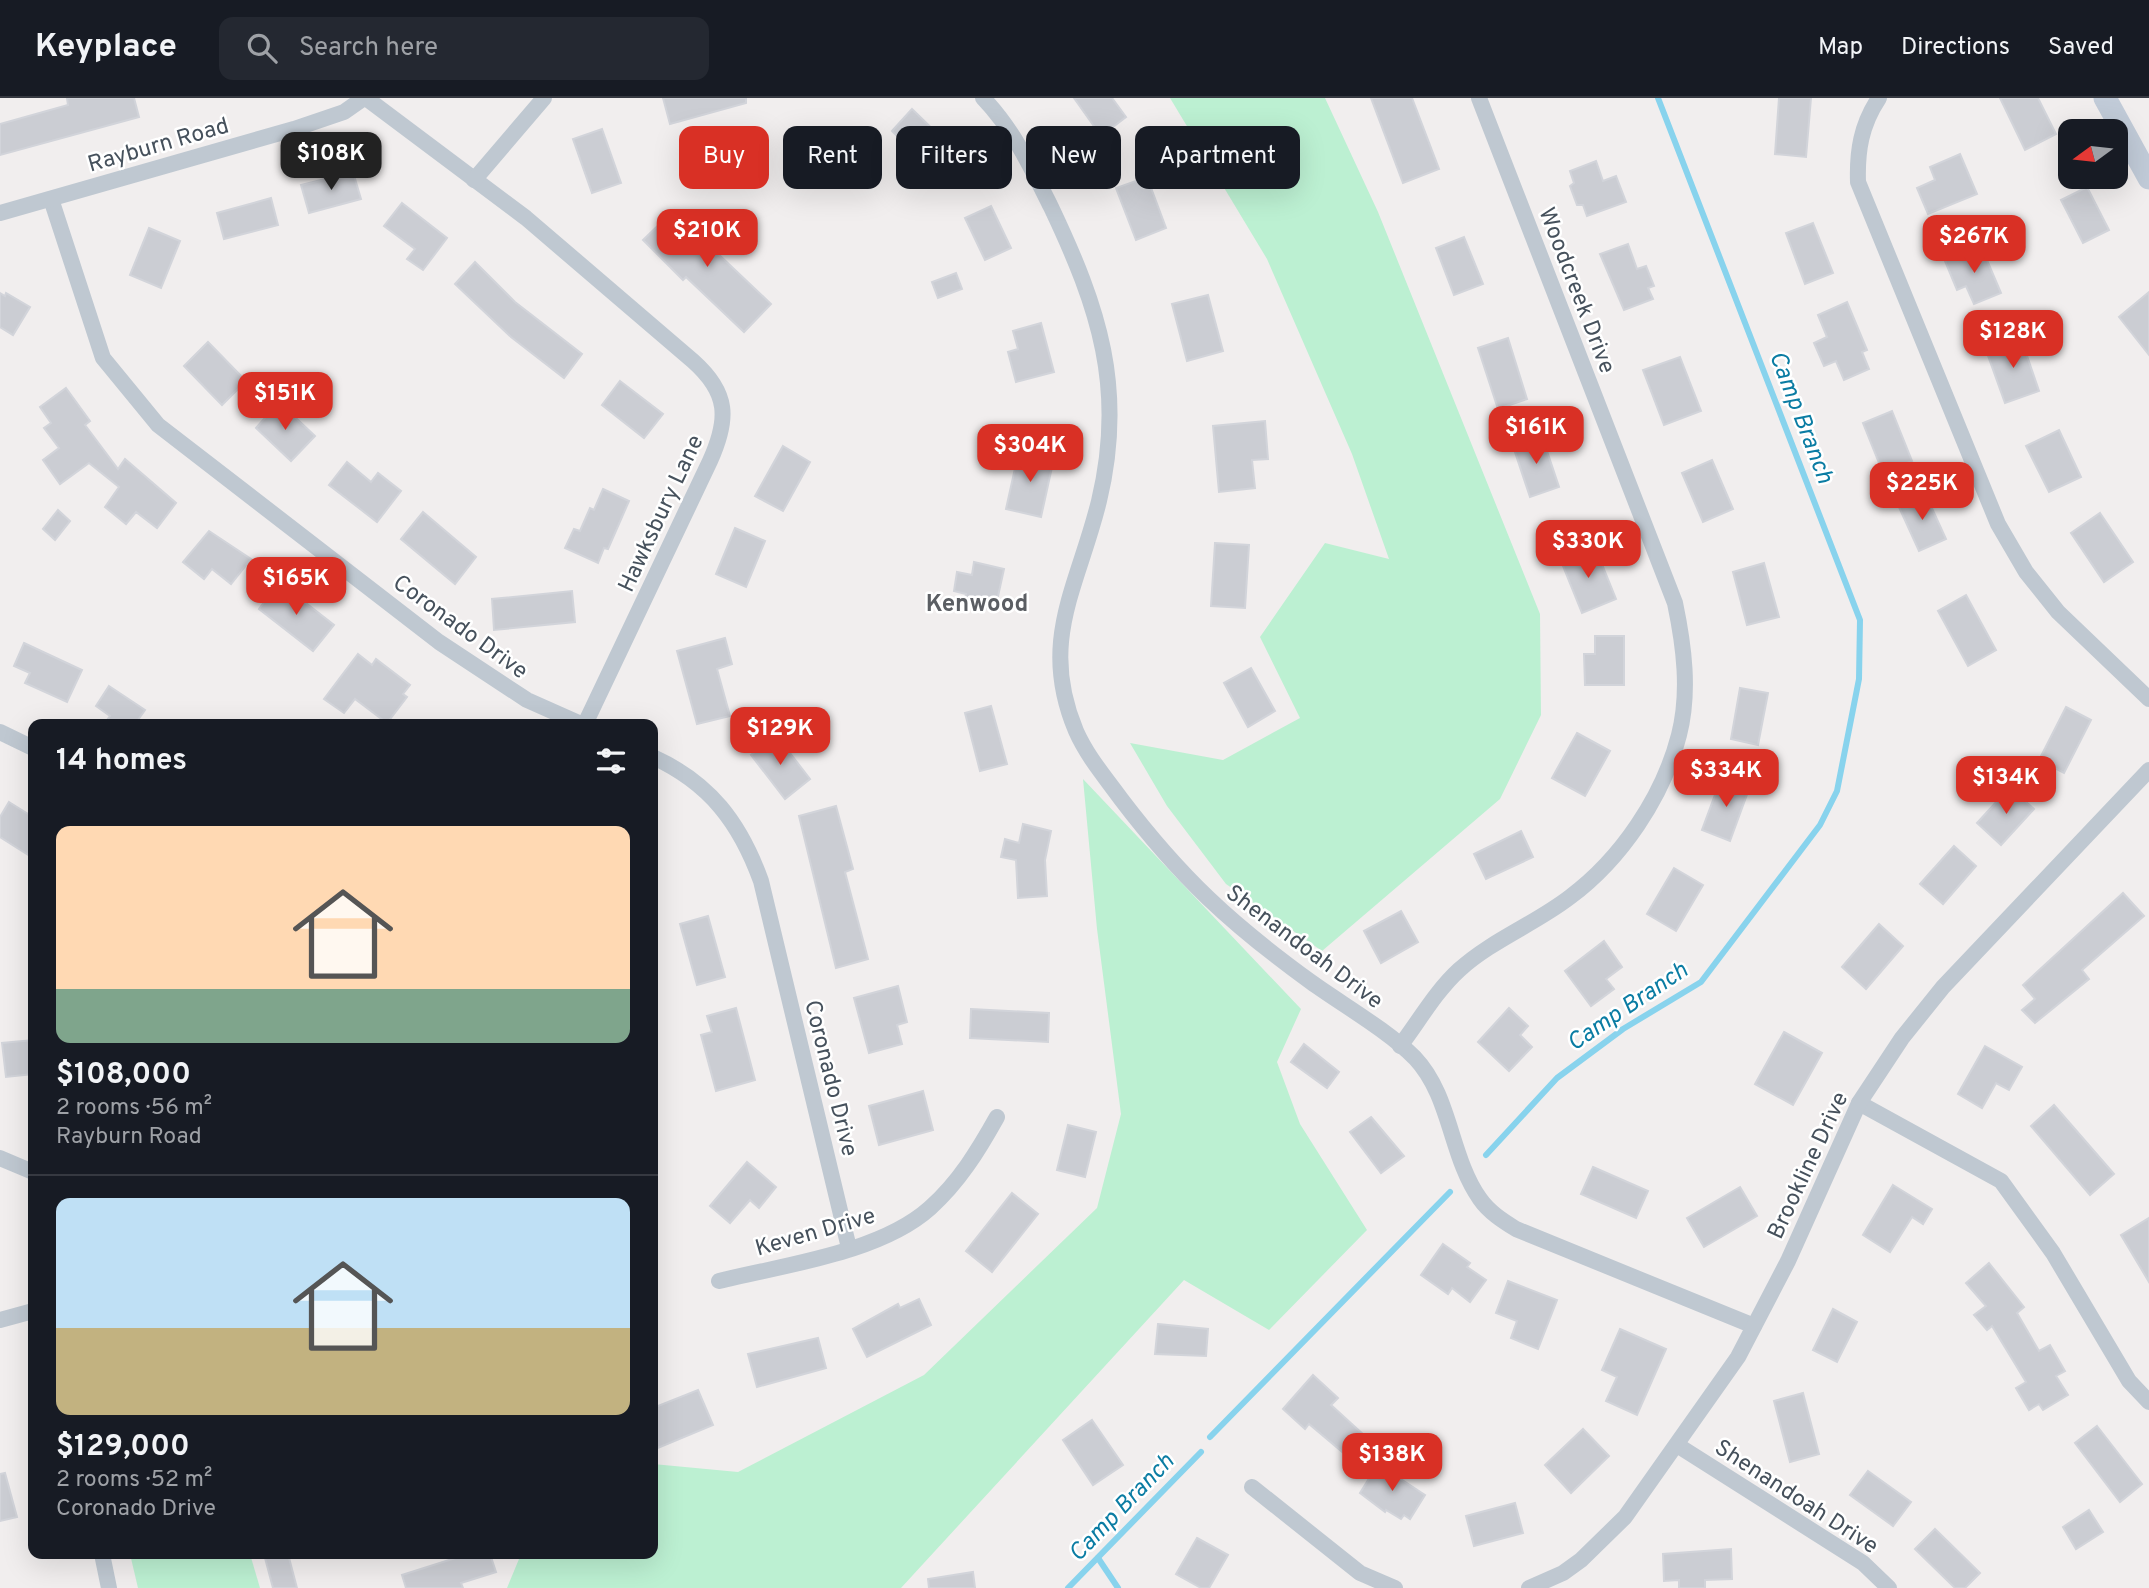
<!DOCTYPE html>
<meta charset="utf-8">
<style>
:root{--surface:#171b24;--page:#242831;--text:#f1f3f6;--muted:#9ea1a6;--line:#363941;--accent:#d93025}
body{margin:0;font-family:Overpass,sans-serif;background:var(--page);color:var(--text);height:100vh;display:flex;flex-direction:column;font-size:26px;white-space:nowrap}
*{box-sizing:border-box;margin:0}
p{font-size:23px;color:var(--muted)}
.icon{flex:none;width:38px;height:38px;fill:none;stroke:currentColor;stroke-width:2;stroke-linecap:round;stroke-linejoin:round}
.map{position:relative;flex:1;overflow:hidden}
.panel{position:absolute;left:28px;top:621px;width:630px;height:840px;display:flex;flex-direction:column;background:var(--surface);border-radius:14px;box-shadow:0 7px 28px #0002}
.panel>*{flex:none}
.top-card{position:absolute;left:679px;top:28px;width:665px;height:63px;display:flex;gap:14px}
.needle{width:46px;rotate:255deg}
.fabs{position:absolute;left:2058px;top:21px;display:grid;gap:14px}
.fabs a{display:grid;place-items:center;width:70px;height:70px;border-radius:14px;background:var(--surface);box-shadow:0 7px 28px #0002;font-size:35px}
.price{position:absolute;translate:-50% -60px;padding:0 16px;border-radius:14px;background:var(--accent);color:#fff;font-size:23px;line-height:46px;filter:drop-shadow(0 2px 4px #0008)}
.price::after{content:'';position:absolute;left:50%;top:42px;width:21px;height:16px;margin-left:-10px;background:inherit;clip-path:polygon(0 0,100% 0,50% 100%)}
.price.active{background:#222;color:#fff}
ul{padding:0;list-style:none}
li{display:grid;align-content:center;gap:14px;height:371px;padding:0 28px}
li+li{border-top:2px solid var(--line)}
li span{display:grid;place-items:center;height:217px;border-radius:14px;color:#555}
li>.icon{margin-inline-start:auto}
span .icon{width:126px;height:126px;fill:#fffc;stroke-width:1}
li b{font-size:30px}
h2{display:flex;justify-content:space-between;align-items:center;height:84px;padding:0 28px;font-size:30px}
.chip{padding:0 24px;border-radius:14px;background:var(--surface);box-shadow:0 7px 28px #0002;font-size:24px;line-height:63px}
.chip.active{background:var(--accent);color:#fff}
header{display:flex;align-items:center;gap:42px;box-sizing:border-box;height:98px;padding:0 35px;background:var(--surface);border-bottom:2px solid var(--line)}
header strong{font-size:33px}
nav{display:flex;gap:38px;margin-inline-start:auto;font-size:24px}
.search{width:490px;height:63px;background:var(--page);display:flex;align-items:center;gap:18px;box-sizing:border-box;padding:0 24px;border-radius:14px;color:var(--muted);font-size:26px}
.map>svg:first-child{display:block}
.green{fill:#bcf0d2}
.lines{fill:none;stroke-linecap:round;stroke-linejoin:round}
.stream{stroke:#88d3ed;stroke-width:6}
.building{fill:#cbcdd3;stroke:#d2d4da;stroke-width:2}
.street{stroke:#bfc8d1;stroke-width:16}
.secondary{stroke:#c1cbd8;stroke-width:23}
.labels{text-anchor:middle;stroke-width:5;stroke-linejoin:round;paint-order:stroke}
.street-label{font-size:23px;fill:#46515c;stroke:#fff}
.water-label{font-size:24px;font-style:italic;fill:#0a7ca3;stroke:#fff}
.neighbourhood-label{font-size:24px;font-weight:bold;fill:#5b5e63;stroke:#fff}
</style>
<header>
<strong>Keyplace</strong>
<div class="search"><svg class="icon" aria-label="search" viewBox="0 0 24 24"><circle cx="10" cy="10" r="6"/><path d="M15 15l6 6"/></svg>Search here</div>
<nav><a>Map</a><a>Directions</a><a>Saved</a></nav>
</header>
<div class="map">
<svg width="2149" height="1490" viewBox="0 0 2149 1490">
<rect width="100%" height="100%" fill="#f1eeee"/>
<g class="green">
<polygon points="1170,0 1325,0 1378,114 1540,516 1541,617 1500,701 1322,853 1226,786 1167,708 1130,645 1223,662 1300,620 1260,539 1325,445 1389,461 1352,356 1267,161"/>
<polygon points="1083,681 1301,911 1277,964 1300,1026 1367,1132 1269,1232 1184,1182 901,1490 507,1490 519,1461 517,1456 653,1456 653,1366 738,1374 924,1277 1097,1110 1121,1016 1097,831"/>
<polygon points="130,1456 250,1456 260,1490 138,1490"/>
</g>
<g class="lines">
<g class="stream">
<polyline points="1486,1057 1557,980 1623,931 1701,884 1820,727 1837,693 1859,581 1860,522 1658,0"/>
<polyline points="1210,1339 1450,1094"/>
<polyline points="1098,1460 1118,1490"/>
<polyline points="1068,1490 1201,1354"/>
</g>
</g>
<g class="building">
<polygon points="67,0 134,0 139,19 0,57 0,26 68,7"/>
<polygon points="663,0 746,0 746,5 670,26"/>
<polygon points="1074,0 1112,0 1126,19 1101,38"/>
<polygon points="1371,0 1412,0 1439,71 1403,85"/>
<polygon points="1779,0 1811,0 1806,59 1775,56"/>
<polygon points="2000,0 2038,0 2056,36 2025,52"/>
<polygon points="912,11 947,45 927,67 892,33"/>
<polygon points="602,31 621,85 592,95 573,41"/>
<polygon points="1960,56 1977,96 1928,116 1917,90 1935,82 1930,69"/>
<polygon points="1596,63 1603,83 1616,78 1626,104 1587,118 1583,107 1577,107 1570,88 1574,85 1570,73"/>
<polygon points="353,74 361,101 309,115 301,87"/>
<polygon points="1147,79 1166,130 1136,142 1116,90"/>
<polygon points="2087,89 2109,132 2083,145 2061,102"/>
<polygon points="271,100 278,127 224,141 217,115"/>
<polygon points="402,105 447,140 423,172 407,161 415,151 384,128"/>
<polygon points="991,108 1011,150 985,162 965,120"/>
<polygon points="691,116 720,146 714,152 771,206 744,234 686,179 683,182 643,142 668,118 678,129"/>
<polygon points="1813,125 1833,175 1805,186 1786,135"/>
<polygon points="149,130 180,143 161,190 130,177"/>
<polygon points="1464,139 1483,186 1454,197 1436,150"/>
<polygon points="1628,146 1637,171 1646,168 1654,188 1648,190 1653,201 1624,212 1600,156"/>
<polygon points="1981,148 2001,195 1974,206 1966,188 1957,192 1945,163"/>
<polygon points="475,164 515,204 582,256 564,280 511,239 455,186"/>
<polygon points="956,175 962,191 938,200 932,184"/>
<polygon points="2149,194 2149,257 2119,219"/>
<polygon points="0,195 5,198 6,195 30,209 13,237 0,229"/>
<polygon points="1208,197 1223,253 1187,263 1172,206"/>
<polygon points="1847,204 1867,252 1862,254 1869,271 1844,282 1836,263 1824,268 1814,245 1827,239 1818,217"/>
<polygon points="1041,225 1054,274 1016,284 1008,254 1018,251 1013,233"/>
<polygon points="1508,240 1527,301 1498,311 1478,250"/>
<polygon points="2021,240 2039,293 2005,305 1986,252"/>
<polygon points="208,244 246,283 222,307 184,268"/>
<polygon points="1680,259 1701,313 1664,327 1643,272"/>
<polygon points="620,283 663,316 644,340 602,307"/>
<polygon points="66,290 90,323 85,327 118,371 125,361 176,405 157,430 136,414 126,426 105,409 119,389 89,365 60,386 43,362 59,350 44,330 51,325 40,309"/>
<polygon points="279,304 315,338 291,363 256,330"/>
<polygon points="1892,313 1912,363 1883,375 1863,325"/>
<polygon points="1265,323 1268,361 1252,362 1255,390 1219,394 1213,328"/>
<polygon points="2059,332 2081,379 2049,394 2026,348"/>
<polygon points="1542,338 1559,389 1530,399 1513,348"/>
<polygon points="783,348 810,364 783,413 755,398"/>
<polygon points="1019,352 1054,360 1041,419 1006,411"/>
<polygon points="1712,362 1733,411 1703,424 1682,375"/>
<polygon points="347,364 371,384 378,375 401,393 377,424 329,387"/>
<polygon points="603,391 629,403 608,451 604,450 598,465 565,450 574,431 580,433 590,410 594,412"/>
<polygon points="1925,395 1946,441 1919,453 1898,407"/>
<polygon points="58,412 70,423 55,442 43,431"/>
<polygon points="423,414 476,459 455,486 401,441"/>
<polygon points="2100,415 2133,464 2104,484 2071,435"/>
<polygon points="735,430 765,443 746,489 716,476"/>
<polygon points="209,433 251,461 231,486 212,471 204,481 183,464"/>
<polygon points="1215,445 1249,447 1245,510 1211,508"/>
<polygon points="1595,449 1616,501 1582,515 1561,463"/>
<polygon points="974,464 1004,471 995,512 964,505 966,496 954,493 957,474 972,477"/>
<polygon points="1764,465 1779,519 1747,527 1733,474"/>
<polygon points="279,484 334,527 313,553 259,511"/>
<polygon points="572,493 575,524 494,532 492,501"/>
<polygon points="1966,497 1996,552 1968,568 1938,513"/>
<polygon points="1595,538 1624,538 1624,587 1585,587 1584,556 1595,556"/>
<polygon points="725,540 732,566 717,571 730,618 697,626 677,553"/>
<polygon points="24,545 82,572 67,604 25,585 30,575 14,568"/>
<polygon points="358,556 372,567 376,561 410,587 403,596 407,599 387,625 355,601 344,615 324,601"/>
<polygon points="1251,570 1275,613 1248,629 1224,585"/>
<polygon points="109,588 145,612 135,626 104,626 110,618 96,608"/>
<polygon points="1740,590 1768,595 1758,647 1731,641"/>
<polygon points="991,608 1007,666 980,673 965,615"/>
<polygon points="2066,609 2091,622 2064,675 2039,662"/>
<polygon points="1577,635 1610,653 1585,698 1552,680"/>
<polygon points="776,637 810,681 785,701 751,657"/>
<polygon points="1722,678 1749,691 1730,743 1702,732"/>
<polygon points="2010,689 2034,711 2001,747 1977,725"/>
<polygon points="9,704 33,719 33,760 0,739 0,719"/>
<polygon points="836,708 853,771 845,774 868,861 836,870 799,718"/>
<polygon points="1023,726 1051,733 1045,762 1047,798 1018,800 1016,762 1001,759 1005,741 1019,745"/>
<polygon points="1521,733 1533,759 1486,781 1474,756"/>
<polygon points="1954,748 1976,768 1943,806 1920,786"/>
<polygon points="1674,770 1703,787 1676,833 1647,816"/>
<polygon points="2123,795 2144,818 2082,872 2089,881 2035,925 2022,912 2035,901 2023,887"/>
<polygon points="1401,813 1418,844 1381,865 1364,833"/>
<polygon points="708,818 725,879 697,887 680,826"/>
<polygon points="1879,826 1903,848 1866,891 1842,869"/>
<polygon points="1604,843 1622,869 1606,881 1614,891 1591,908 1565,873"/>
<polygon points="898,888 907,924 897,927 902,946 869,955 854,900"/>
<polygon points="736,910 755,982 716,993 701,937 712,934 707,918"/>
<polygon points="1509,910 1528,928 1520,937 1532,949 1509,973 1478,944"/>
<polygon points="971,911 1049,915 1048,944 970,940"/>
<polygon points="1784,934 1822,955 1793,1007 1755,986"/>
<polygon points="33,942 33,976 6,979 2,945"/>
<polygon points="1304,946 1339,974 1327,990 1291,964"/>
<polygon points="1985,948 2022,969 2009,992 1996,985 1982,1010 1958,996"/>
<polygon points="923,993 933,1032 879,1047 869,1008"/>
<polygon points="2054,1007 2114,1076 2090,1097 2031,1028"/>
<polygon points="1371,1019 1404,1058 1381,1075 1350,1034"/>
<polygon points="1068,1027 1096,1034 1085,1079 1057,1072"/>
<polygon points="747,1064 776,1089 759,1110 750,1102 730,1125 710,1108"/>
<polygon points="1593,1069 1648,1093 1636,1120 1581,1096"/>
<polygon points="1893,1087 1932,1111 1923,1126 1912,1119 1890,1154 1863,1137"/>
<polygon points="1740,1089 1757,1118 1704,1149 1687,1120"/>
<polygon points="1012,1095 1038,1116 992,1174 966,1153"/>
<polygon points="2149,1120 2149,1184 2121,1137"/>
<polygon points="1443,1146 1470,1165 1467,1169 1486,1182 1470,1204 1452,1190 1448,1196 1421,1177"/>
<polygon points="1989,1165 2024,1209 2017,1215 2039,1253 2050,1247 2065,1273 2056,1278 2068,1297 2043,1312 2039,1306 2029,1312 2016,1290 2026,1284 1992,1228 1987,1232 1974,1217 1986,1208 1966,1185"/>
<polygon points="1508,1183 1557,1202 1538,1251 1511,1240 1517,1223 1496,1215"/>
<polygon points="919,1201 931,1227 867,1259 853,1231 898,1206 900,1210"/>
<polygon points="1833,1211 1857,1224 1837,1264 1813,1252"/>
<polygon points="1158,1226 1208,1231 1206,1258 1155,1256"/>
<polygon points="1620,1231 1666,1251 1637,1317 1606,1303 1617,1279 1602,1272"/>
<polygon points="818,1240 826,1270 757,1289 748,1256"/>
<polygon points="1313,1277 1338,1300 1331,1307 1364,1337 1346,1357 1309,1326 1305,1331 1283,1311"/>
<polygon points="698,1292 713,1327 653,1352 653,1310"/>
<polygon points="1803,1295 1819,1356 1790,1364 1774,1303"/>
<polygon points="1092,1322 1123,1367 1093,1387 1063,1342"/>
<polygon points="2097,1328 2142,1386 2120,1404 2075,1345"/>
<polygon points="1583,1331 1609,1358 1571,1395 1545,1367"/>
<polygon points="1378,1366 1425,1397 1410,1421 1404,1417 1401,1421 1386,1412 1385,1414 1360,1395"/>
<polygon points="1868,1373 1911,1404 1893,1428 1850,1397"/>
<polygon points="5,1375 17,1419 0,1423 0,1376"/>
<polygon points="1515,1405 1523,1435 1474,1448 1466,1418"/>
<polygon points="2089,1412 2103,1434 2076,1451 2063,1429"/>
<polygon points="1935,1431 1980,1475 1965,1490 1955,1490 1915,1451"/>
<polygon points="1197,1440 1228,1457 1209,1490 1201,1490 1176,1476"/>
<polygon points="1731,1451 1732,1481 1705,1482 1705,1490 1679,1490 1679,1482 1664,1483 1663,1456"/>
<polygon points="281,1456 288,1456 297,1490 273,1490 265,1460"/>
<polygon points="468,1456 490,1456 496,1474 461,1485 463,1490 406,1490 402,1477"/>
<polygon points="973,1474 975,1490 929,1490 928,1481"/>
</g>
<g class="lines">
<g class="street">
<path d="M366 0 526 120 693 263C729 295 729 321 710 363L585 626"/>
<path d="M983 0C1013 31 1032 71 1051 109 1099 210 1126 291 1099 403 1078 489 1038 543 1076 633 1087 658 1105 679 1121 701 1181 780 1231 826 1311 884 1343 907 1387 932 1415 960 1451 998 1450 1059 1480 1101 1489 1114 1503 1123 1516 1131L1754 1228"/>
<path d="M1879 0C1861 27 1857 53 1858 84L1998 426 2026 474 2058 514 2149 601"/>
<polyline points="474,82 544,0"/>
<polyline points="51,101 103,260 158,327 439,544 527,602 581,626"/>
<polyline points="0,115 294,31 344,14 364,0"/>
<polyline points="0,634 33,650"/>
<path d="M653 659C710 685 740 725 761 783L849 1150"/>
<path d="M1400 948C1419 923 1436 893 1459 872 1492 842 1535 826 1570 799 1621 761 1663 699 1679 637 1690 594 1684 548 1675 505L1479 0"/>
<polyline points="1859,1005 2001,1083 2053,1155 2129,1283 2149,1304"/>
<polyline points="0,1060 33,1074"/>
<path d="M719 1183C783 1167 880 1155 930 1110 959 1084 978 1053 997 1019"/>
<polyline points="0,1222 33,1213"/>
<polyline points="1677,1347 1863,1465 1889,1490"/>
<polyline points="1252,1389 1360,1475 1395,1490"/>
<polyline points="102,1456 109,1490"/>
<polyline points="1529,1490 1563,1475 1581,1462 1625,1419 1738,1259 1788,1163 1859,1005 1902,940 1943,889 2149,672"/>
</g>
<polyline class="secondary" points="2105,0 2149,80"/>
</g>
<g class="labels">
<g class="street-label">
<text transform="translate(158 46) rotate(-16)" y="8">Rayburn Road</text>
<text transform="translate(1578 192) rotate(69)" y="8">Woodcreek Drive</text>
<text transform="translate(660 415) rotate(-65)" y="8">Hawksbury Lane</text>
<text transform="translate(461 528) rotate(36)" y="8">Coronado Drive</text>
<text transform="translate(1305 848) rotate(37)" y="8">Shenandoah Drive</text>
<text transform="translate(832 980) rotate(76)" y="8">Coronado Drive</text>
<text transform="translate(1807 1067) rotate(-65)" y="8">Brookline Drive</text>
<text transform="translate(815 1133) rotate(-16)" y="8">Keven Drive</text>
<text transform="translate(1797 1398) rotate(33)" y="8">Shenandoah Drive</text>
</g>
<g class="water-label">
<text transform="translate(1802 319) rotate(69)" y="8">Camp Branch</text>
<text transform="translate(1627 908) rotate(-34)" y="8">Camp Branch</text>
<text transform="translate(1121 1409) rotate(-46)" y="8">Camp Branch</text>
</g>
<g class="neighbourhood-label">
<text x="977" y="513">Kenwood</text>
</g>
</g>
</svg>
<div class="fabs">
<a><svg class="needle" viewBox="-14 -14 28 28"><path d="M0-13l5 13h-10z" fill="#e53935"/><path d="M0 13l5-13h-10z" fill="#9ea1a6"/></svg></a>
</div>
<b class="price active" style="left:331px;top:94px">$108K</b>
<b class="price" style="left:707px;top:171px">$210K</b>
<b class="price" style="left:1974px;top:177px">$267K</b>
<b class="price" style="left:2013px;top:272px">$128K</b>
<b class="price" style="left:285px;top:334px">$151K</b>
<b class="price" style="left:1536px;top:368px">$161K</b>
<b class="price" style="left:1030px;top:386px">$304K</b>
<b class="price" style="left:1922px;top:424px">$225K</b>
<b class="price" style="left:1588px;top:482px">$330K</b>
<b class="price" style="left:296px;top:519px">$165K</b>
<b class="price" style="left:780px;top:669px">$129K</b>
<b class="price" style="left:1726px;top:711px">$334K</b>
<b class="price" style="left:2006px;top:718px">$134K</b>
<b class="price" style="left:1392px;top:1395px">$138K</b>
<div class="top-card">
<a class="chip active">Buy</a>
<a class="chip">Rent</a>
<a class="chip">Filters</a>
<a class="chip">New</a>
<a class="chip">Apartment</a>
</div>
<section class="panel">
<h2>14 homes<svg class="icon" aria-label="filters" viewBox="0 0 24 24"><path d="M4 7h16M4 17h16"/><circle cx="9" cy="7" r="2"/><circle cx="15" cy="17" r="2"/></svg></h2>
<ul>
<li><span style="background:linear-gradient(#ffd9b3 75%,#7fa58c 0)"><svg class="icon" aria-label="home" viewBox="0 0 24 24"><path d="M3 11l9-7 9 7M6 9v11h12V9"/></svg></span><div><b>$108,000</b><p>2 rooms · 56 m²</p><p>Rayburn Road</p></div></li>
<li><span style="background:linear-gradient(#bfe0f5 60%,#c2b280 0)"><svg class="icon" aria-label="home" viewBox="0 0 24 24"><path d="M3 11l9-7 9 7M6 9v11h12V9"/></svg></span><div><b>$129,000</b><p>2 rooms · 52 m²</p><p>Coronado Drive</p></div></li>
</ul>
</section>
</div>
